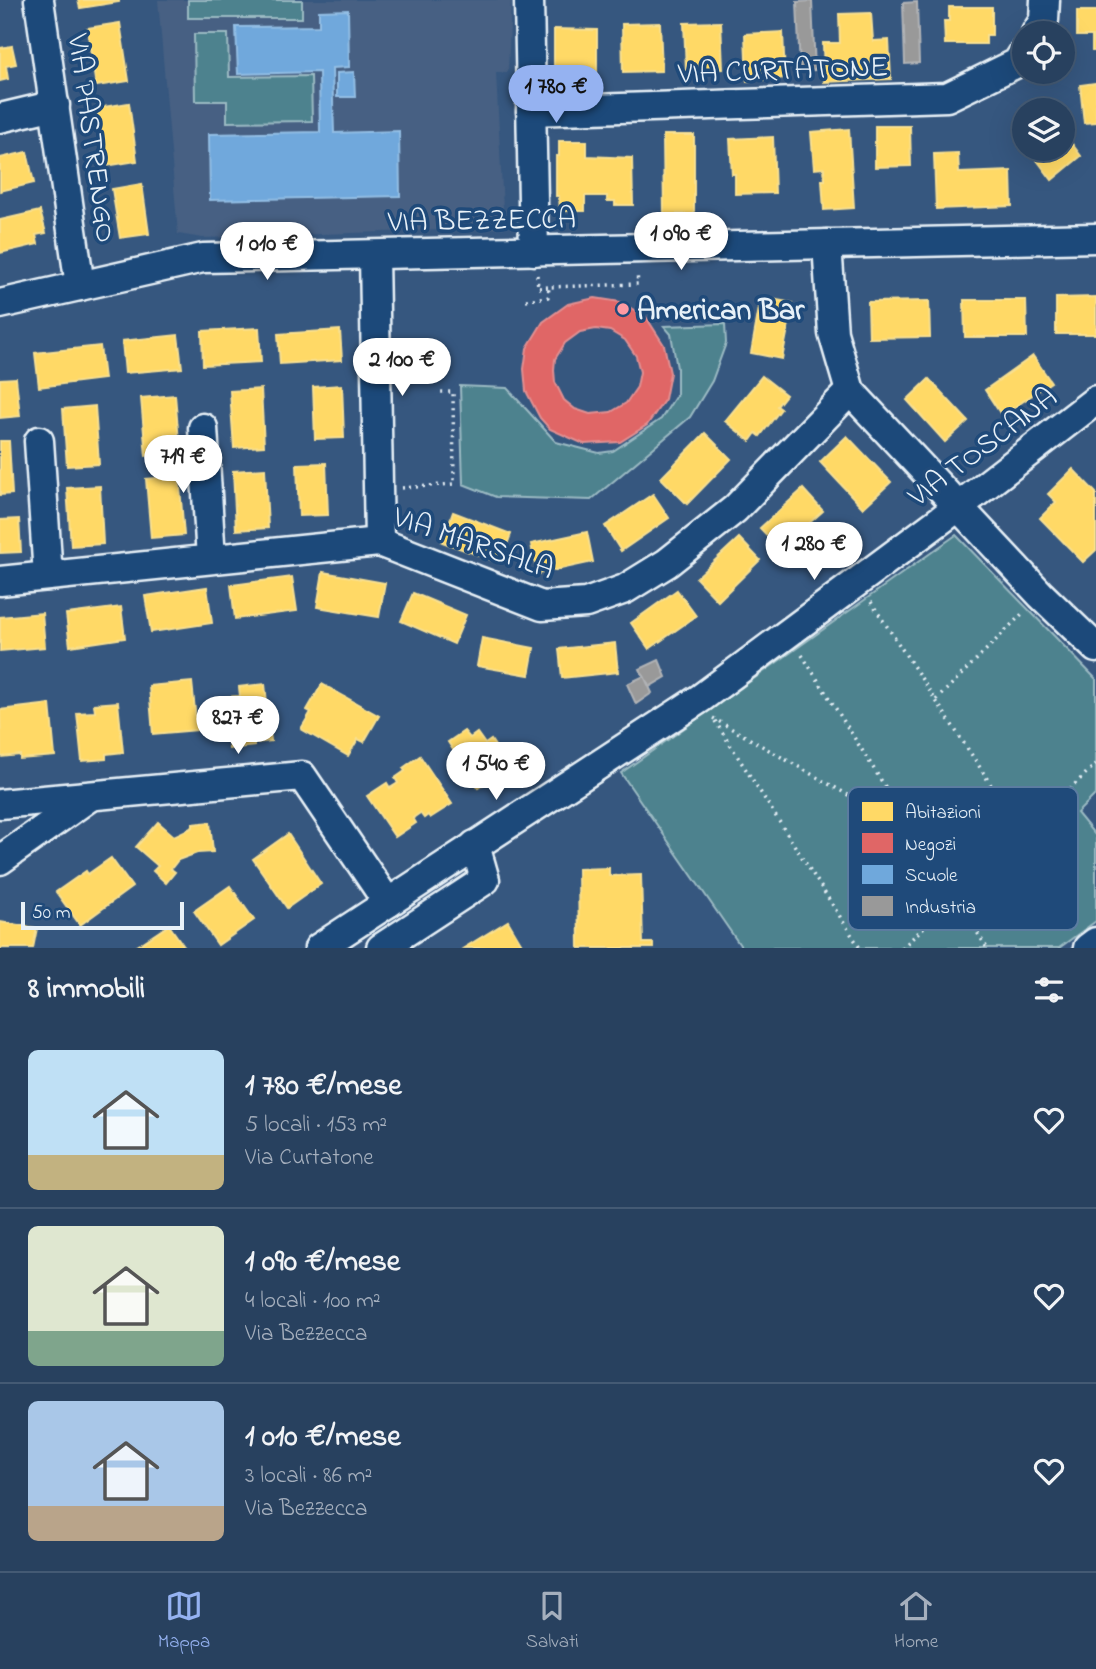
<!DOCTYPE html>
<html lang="it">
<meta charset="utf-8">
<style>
:root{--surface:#28415f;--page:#344c68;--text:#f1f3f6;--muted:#a5afbd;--line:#445a74;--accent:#95b2f1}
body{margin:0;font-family:"Indie Flower",sans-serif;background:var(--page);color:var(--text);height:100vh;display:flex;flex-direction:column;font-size:26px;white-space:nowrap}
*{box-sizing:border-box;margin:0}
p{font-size:23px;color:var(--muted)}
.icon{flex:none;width:38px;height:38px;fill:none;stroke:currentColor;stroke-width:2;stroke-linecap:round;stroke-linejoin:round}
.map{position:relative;height:948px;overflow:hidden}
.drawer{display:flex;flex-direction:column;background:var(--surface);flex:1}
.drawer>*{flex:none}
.tools{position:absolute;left:1012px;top:21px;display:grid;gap:14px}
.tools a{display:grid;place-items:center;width:63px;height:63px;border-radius:50%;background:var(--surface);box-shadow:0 7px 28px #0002,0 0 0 2px var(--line);font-size:35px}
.scale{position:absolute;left:21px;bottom:18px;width:163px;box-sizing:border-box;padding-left:7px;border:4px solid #e8f1f8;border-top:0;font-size:19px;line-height:24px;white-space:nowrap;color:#e8f1f8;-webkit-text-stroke:5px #1f4a7a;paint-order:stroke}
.price{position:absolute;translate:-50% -60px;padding:0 16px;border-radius:24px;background:#fff;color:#222;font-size:23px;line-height:46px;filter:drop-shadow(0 2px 4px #0008)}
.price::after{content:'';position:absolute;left:50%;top:42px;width:21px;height:16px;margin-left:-10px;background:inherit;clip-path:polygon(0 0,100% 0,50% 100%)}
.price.selected{background:var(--accent);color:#111}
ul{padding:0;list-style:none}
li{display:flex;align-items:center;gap:21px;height:175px;padding:0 28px}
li+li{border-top:2px solid var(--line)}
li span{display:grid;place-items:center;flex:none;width:196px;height:140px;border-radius:10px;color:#555}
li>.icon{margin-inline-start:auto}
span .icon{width:84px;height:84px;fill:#fffc;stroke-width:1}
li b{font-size:30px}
h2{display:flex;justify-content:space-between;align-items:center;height:84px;padding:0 28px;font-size:30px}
.tabs{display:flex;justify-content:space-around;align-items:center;height:98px;border-top:2px solid var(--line);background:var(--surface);font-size:19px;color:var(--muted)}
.tabs a{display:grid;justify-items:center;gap:4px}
.tabs .selected{color:var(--accent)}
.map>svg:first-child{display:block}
.built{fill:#466083}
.green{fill:#4e828e;stroke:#9bbac3;stroke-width:2}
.homes{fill:#ffd966;stroke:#f8e092;stroke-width:2}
.shops{fill:#e06666;stroke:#e29092;stroke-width:2;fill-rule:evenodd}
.schools{fill:#6fa8dc;stroke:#93bee4;stroke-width:2}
.industry{fill:#999;stroke:#b1b3b6;stroke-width:2}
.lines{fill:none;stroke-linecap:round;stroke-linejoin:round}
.minor-casing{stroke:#e8f1f8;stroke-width:33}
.path{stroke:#e8f1f8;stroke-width:3.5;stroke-dasharray:2 5;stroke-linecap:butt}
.minor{stroke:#1f4a7a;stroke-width:28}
.poi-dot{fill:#ff9aa2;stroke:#1f4a7a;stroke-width:2.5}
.labels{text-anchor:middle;stroke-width:7;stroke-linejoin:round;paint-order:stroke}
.street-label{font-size:30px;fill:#e8f1f8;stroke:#1f4a7a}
.poi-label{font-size:30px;font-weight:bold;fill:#e8f1f8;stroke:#1f4a7a;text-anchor:start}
.key{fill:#1f4a7a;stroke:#5b7ca0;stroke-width:2}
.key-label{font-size:19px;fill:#e8f1f8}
</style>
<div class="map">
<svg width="1096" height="948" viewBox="0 0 1096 948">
<rect width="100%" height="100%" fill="#36577f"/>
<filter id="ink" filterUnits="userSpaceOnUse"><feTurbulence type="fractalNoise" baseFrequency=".0143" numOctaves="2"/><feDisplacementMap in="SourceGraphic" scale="14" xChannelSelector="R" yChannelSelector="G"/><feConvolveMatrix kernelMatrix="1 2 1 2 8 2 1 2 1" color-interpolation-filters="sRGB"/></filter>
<g filter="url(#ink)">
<polygon class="built" points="158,0 511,0 508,72 496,73 504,228 202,238 178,234"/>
<g class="green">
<rect x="188" y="0" width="114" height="18"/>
<polygon points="194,34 228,34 229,77 311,76 312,121 227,122 227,101 195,101"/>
<polygon points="725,324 726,343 712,381 690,417 591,500 496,497 463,484 460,386 507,388 556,442 599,453 613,451 661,419 677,394 677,368 671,334 664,326"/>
<polygon points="956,535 1096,679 1096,794 1077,813 1096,836 1096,921 1059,948 742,948 621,773"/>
</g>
<g class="homes">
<polygon points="78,0 119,0 119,2 80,8"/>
<polygon points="949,7 992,7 992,35 986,35 986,44 945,44 944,21 949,21"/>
<polygon points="1077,11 1096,11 1096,51 1092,51 1092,36 1077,36"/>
<polygon points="871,13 873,41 889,40 891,79 824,82 823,43 840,43 839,14"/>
<polygon points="721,22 723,69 686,70 684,23"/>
<polygon points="120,23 129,81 96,86 87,28"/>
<polygon points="660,23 662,71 623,72 622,24"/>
<polygon points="554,29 597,30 597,85 554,86"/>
<polygon points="783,32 785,78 747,81 745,34"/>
<polygon points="12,46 16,64 6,66 8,79 0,81 0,48"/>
<polygon points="1096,83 1096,122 1084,123 1080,85"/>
<polygon points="1041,99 1048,110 1026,110"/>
<polygon points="129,103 137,161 105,166 97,108"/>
<polygon points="875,126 910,126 911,166 875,167"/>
<polygon points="849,129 854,208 824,210 822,180 825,180 824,168 814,169 811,132"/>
<polygon points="1062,130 1081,156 1052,180 1037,160 1034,149 1062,149"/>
<polygon points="663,135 694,135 694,214 664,214"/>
<polygon points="773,137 775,193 735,194 735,174 732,174 730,139"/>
<polygon points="559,141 587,141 587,156 632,158 633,205 615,205 615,201 607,201 607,196 585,196 585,211 560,211 559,196 556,196 556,156 559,156"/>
<polygon points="27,152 34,183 0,191 0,158"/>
<polygon points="958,153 959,173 1011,171 1012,206 936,209 934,154"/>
<polygon points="142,184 149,234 120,238 112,189"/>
<polygon points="40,211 46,233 36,235 38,244 0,253 0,220"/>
<polygon points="761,297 793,303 782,359 751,353"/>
<polygon points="1096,297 1096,334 1056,334 1056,298"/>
<polygon points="964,300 1026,300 1027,337 965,337"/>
<polygon points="929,301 930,337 869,338 868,302"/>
<polygon points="259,328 261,362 203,365 202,331"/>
<polygon points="340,330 342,360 280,364 278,334"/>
<polygon points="178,335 182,368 125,373 122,341"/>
<polygon points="100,346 104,379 39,387 35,353"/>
<polygon points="1033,356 1051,382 1002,416 985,390"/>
<polygon points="762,376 786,395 777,406 781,409 760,436 756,433 750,441 725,421"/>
<polygon points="16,378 20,416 0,418 0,379"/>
<polygon points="929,379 968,421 945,442 907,400"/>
<polygon points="342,385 344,438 315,439 313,387"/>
<polygon points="261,389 264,446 234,448 230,391"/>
<polygon points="175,395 180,453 146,456 141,398"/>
<polygon points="95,406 99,464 67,466 63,409"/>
<polygon points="705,433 731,459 687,504 661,478"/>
<polygon points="847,436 891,482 863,508 820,462"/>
<polygon points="0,441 9,441 12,494 0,495"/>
<polygon points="326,463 328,515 299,516 297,464"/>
<polygon points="265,469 268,528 236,530 233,471"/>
<polygon points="1073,469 1096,493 1096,550 1083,562 1040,518 1056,502 1048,494"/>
<polygon points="179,476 184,535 151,538 146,479"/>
<polygon points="100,486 103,544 71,546 67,488"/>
<polygon points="803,489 823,511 780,549 760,528"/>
<polygon points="653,494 669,518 621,551 605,526"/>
<polygon points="453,512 511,534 500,563 442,542"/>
<polygon points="19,519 21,552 0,553 0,520"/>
<polygon points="587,532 593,562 537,574 531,544"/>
<polygon points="739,538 760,560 718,601 696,578"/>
<polygon points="323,572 385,583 379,617 317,607"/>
<polygon points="292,577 297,611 235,619 231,585"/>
<polygon points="207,587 212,623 151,632 145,596"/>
<polygon points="677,590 696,616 649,649 631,623"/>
<polygon points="413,593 466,615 454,644 401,621"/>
<polygon points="121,607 125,638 70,646 66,614"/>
<polygon points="42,613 45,647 0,651 0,617"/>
<polygon points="482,638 534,648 529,675 477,666"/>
<polygon points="615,643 618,672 562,678 559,649"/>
<polygon points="192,682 197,730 153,734 149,686"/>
<polygon points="265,684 271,741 254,743 254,746 229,749 224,697 240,696 239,687"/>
<polygon points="322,684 379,716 364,742 358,739 348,756 301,729 311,712 307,710"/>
<polygon points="118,702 123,752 106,754 106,759 82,761 77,713 95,712 94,704"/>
<polygon points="50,704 55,756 20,759 20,755 1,757 0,710"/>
<polygon points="464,731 470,738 477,733 485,744 491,740 509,767 478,788 448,742"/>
<polygon points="420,756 452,804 430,818 428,815 424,818 420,813 413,818 416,823 395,837 367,796 387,783 390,788 398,783 395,778 405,771 403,768"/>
<polygon points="158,822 174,836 193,827 193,824 210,822 213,852 197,853 178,860 171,869 175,872 166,883 153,871 158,866 136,847"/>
<polygon points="288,834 321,884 287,908 253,859"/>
<polygon points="111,858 132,887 80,925 56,892 86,871 88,874"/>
<polygon points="609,868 609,876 641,875 643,943 653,943 653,948 579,948 578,869"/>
<polygon points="230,886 254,920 218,945 194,911"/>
<polygon points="508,921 524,948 464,948"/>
<polygon points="0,922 37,928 33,948 0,948"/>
<polygon points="169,925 185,948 137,948 136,947"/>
</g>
<path class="shops" d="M595 298 620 302 646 317 664 345 670 373 665 399 647 425 620 442 584 444 550 429 540 418 526 391 524 369 527 348 543 322 568 304ZM596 329 610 331 625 340 636 356 640 372 637 387 626 403 611 412 590 414 575 409 564 400 555 382 554 370 555 359 565 343 580 332Z"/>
<g class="schools">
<polygon points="348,10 349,67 332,68 334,133 399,131 400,196 210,200 209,134 320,132 319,72 238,74 236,27 319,26 319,11"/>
<polygon points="354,72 355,97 337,97 337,73"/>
</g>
<g class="industry">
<polygon points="812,1 815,70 800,71 797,2"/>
<polygon points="917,2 919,63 905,64 903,3"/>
<polygon points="659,660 666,677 649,687 640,669"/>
<polygon points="644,676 652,693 636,704 627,684"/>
</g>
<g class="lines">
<defs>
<g id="minor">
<polyline points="39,0 80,286"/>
<polyline points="529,0 534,251"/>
<polyline points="1036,33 1044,20 1045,0"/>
<polyline points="531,111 947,97 1017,63 1024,52"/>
<polyline points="0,118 55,105"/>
<polyline points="827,244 833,333 850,391 1041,595 1096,648"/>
<polyline points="374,255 379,542"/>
<polyline points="0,304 203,258 1096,238"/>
<polyline points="203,428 211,559"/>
<polyline points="39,441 48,576"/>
<polyline points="0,581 379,542 542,606 586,603 625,589 667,563 735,509 850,391"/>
<polyline points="0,804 302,776 388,903"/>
<polyline points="0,860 89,797"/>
<polyline points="319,948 701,698 958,507 1096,400"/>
<polyline points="381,948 485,880 475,845"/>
<polyline points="1088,948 1096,942"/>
</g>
</defs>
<use href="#minor" class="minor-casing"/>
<g class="path">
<polyline points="537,275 538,288 549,287"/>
<polyline points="526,300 548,297 549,287 638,284 637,273"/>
<polyline points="402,488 454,484 453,392 438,392"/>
<polyline points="871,602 981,769 1022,835"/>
<polyline points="802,655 987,948"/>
<polyline points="936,700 1024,612"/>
<polyline points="713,718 983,872 1073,932"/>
<polyline points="715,721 860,948"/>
<polyline points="902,948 1096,764"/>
</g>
<use href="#minor" class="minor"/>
</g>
</g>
<circle class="poi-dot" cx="623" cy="309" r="7"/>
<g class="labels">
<g class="street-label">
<text transform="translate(783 69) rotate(-2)" y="10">VIA CURTATONE</text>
<text transform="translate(93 138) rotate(82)" y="10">VIA PASTRENGO</text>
<text transform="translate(482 219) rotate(-1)" y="10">VIA BEZZECCA</text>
<text transform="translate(982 446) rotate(-37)" y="10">VIA TOSCANA</text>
<text transform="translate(474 542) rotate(19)" y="10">VIA MARSALA</text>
</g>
<g class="poi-label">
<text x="637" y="319">American Bar</text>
</g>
</g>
<rect x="848" y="787" width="230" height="143" rx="10" class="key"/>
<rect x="862" y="802" width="31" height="19" fill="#ffd966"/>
<rect x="862" y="833" width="31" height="20" fill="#e06666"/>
<rect x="862" y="865" width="31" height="19" fill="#6fa8dc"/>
<rect x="862" y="896" width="31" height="20" fill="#999"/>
<g class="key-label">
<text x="905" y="818">Abitazioni</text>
<text x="905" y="850">Negozi</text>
<text x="905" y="881">Scuole</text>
<text x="905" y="913">Industria</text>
</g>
</svg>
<div class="tools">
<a><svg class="icon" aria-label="locate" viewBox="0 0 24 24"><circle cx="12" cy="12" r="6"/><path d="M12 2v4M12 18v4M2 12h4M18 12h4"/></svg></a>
<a><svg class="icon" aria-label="layers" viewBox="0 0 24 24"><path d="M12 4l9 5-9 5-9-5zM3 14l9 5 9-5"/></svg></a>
</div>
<div class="scale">50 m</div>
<b class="price selected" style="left:556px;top:125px">1 780 €</b>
<b class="price" style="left:681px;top:272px">1 090 €</b>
<b class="price" style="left:267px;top:282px">1 010 €</b>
<b class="price" style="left:402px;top:398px">2 100 €</b>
<b class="price" style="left:183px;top:495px">719 €</b>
<b class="price" style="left:814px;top:582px">1 280 €</b>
<b class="price" style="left:238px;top:756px">827 €</b>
<b class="price" style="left:496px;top:802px">1 540 €</b>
</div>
<section class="drawer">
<h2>8 immobili<svg class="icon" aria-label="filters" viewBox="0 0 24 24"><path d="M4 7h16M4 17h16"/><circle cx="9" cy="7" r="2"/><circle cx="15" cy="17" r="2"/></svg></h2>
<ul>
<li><span style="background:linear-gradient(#bfe0f5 75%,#c2b280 0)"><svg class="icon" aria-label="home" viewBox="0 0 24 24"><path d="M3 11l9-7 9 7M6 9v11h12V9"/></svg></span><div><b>1 780 €/mese</b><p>5 locali · 153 m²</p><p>Via Curtatone</p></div><svg class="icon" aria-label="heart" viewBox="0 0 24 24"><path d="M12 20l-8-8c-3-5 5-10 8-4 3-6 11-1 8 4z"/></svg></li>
<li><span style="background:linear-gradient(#dfe7d0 75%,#7fa58c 0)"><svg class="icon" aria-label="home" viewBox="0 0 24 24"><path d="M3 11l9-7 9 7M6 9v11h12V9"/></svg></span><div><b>1 090 €/mese</b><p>4 locali · 100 m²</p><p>Via Bezzecca</p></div><svg class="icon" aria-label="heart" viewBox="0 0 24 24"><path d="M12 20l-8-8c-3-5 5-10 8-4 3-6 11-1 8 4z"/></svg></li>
<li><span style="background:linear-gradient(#a9c7e8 75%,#b9a48a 0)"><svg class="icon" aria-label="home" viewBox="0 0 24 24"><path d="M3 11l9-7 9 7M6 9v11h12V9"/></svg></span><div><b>1 010 €/mese</b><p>3 locali · 86 m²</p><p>Via Bezzecca</p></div><svg class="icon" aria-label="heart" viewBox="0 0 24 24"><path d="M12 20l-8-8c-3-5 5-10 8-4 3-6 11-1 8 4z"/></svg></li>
</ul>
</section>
<nav class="tabs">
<a class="selected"><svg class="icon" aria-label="map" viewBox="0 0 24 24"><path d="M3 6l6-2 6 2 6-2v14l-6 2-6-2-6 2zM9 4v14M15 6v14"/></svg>Mappa</a>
<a><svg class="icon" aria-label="saved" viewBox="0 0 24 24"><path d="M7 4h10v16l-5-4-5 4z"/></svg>Salvati</a>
<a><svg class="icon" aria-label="home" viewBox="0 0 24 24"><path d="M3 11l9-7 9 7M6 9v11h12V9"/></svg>Home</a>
</nav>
